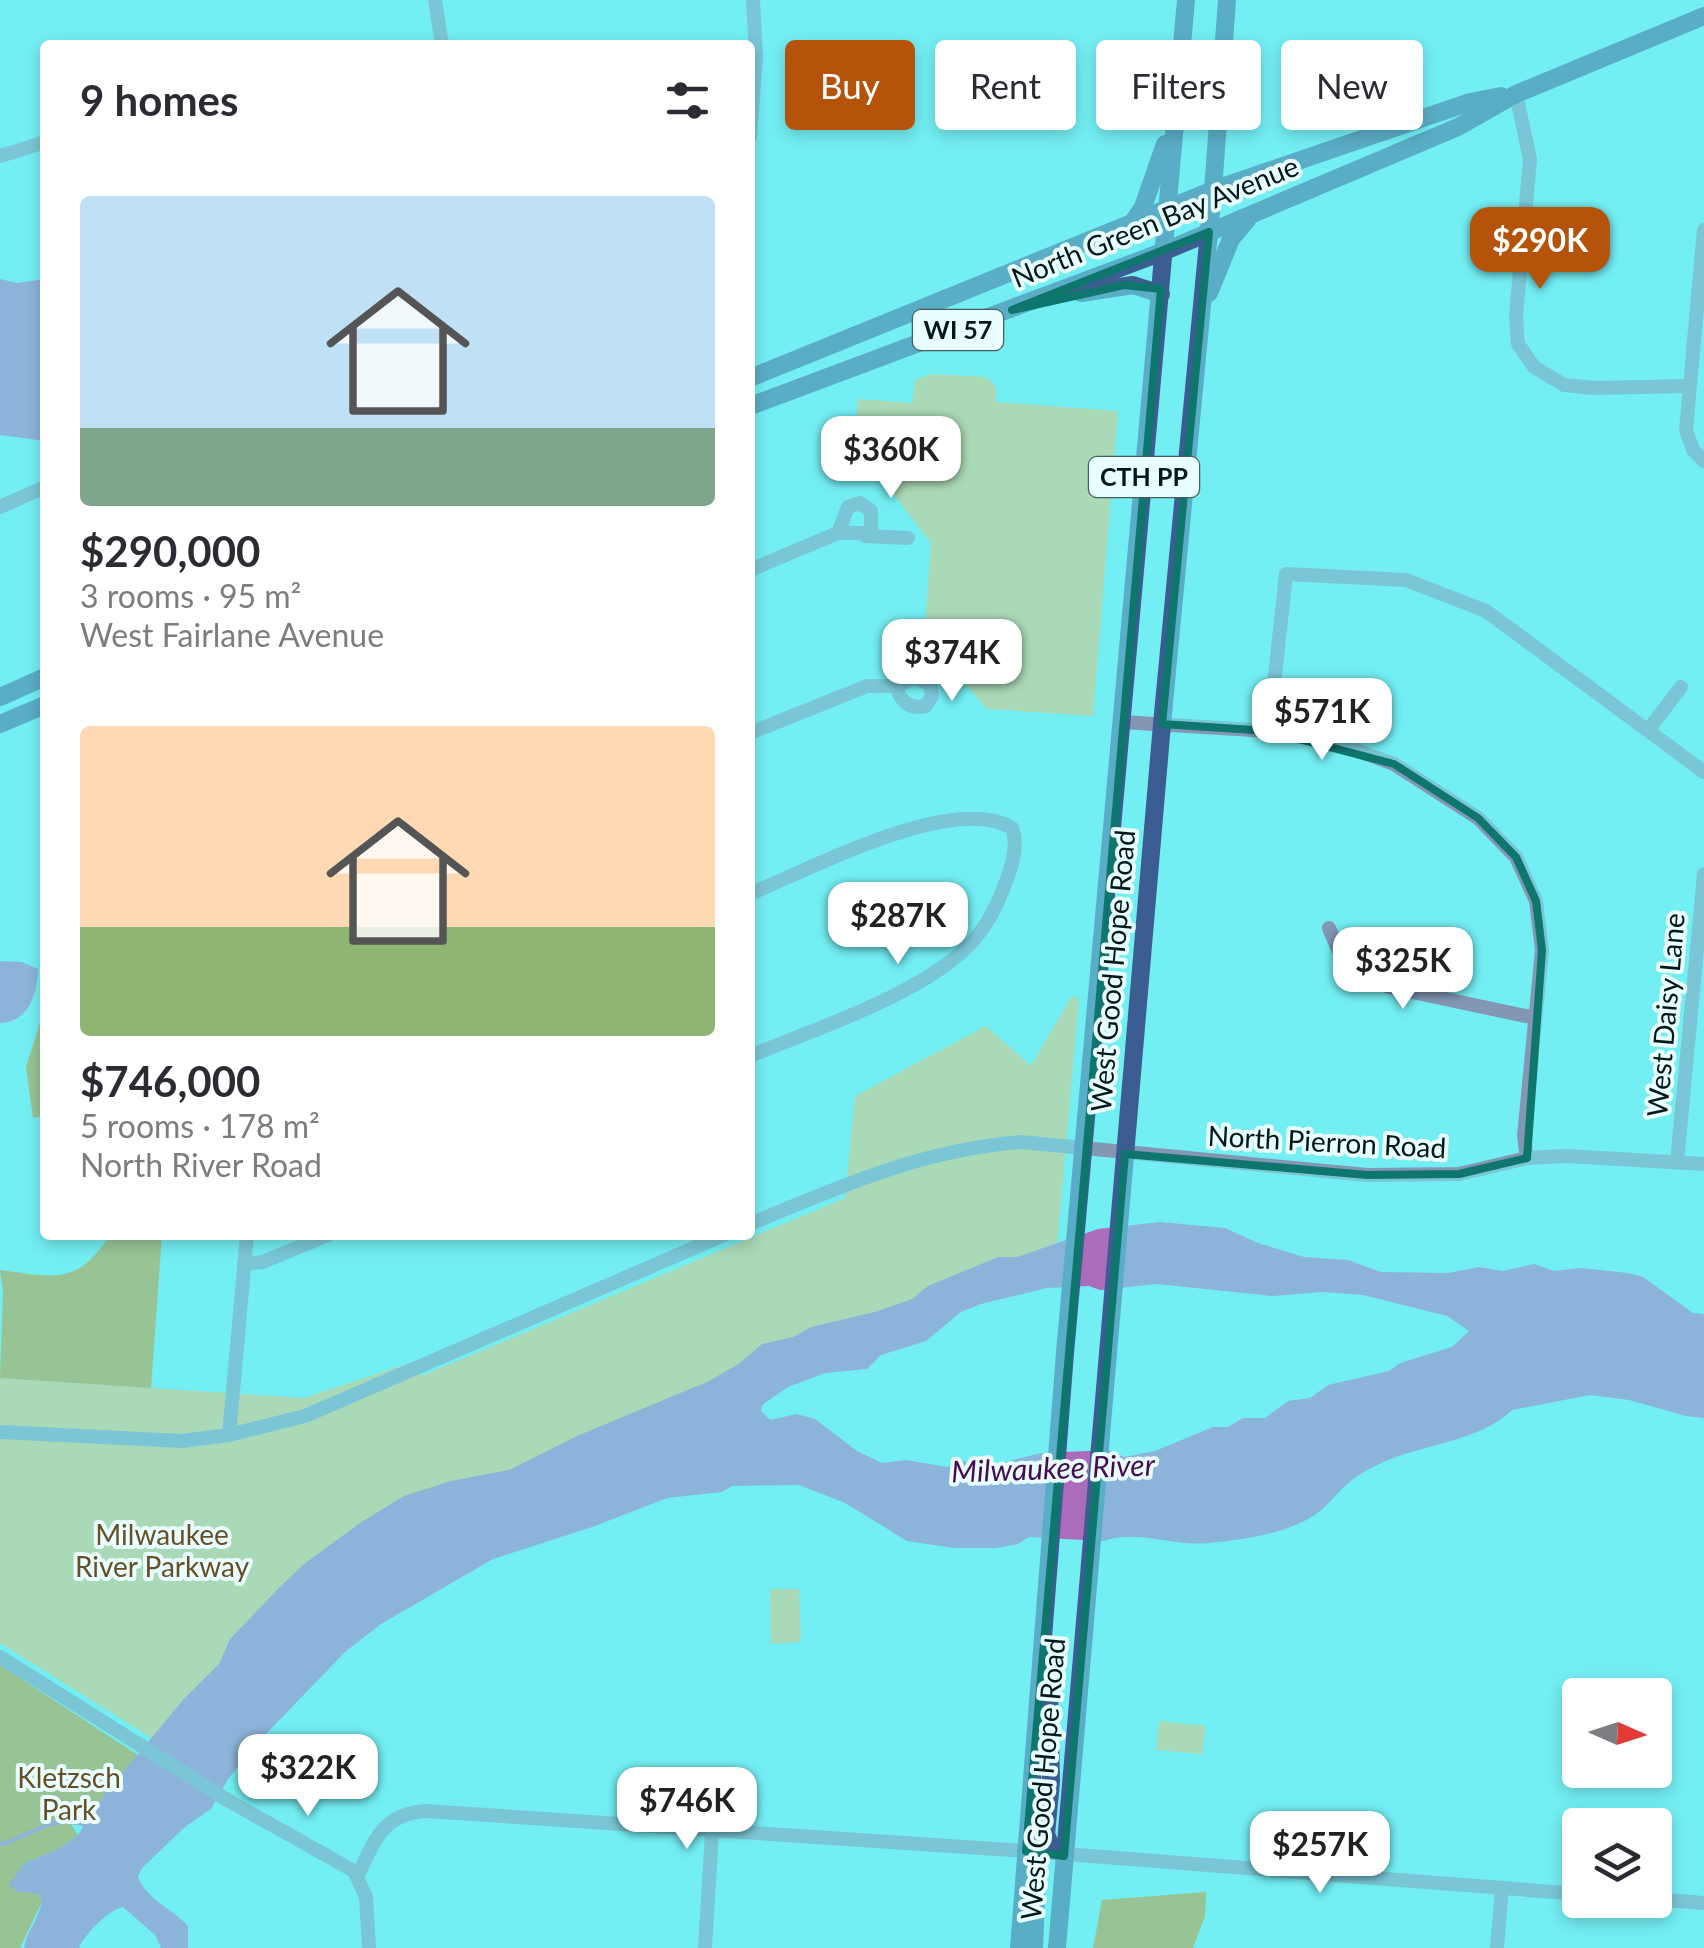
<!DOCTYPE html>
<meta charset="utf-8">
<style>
:root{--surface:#fff;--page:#f7f7f7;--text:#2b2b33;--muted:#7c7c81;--accent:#b45309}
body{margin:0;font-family:Lato,sans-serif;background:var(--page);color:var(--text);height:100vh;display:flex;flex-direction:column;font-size:38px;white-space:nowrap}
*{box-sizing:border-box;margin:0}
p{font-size:32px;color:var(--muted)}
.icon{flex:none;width:55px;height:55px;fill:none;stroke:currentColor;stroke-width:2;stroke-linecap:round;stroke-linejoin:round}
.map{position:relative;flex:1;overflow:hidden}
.side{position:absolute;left:40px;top:40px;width:715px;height:1200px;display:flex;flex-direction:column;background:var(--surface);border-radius:10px;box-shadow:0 5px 15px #0003}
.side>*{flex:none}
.top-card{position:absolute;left:785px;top:40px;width:768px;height:90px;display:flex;gap:20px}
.needle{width:65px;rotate:93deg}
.controls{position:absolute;left:1562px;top:1678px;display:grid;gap:20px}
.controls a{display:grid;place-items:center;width:110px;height:110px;border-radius:10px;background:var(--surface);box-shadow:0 5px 15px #0003;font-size:50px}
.price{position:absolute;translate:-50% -85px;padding:0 22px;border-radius:20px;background:#fff;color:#222;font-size:32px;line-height:65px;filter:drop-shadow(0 2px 5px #0008)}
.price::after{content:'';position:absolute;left:50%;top:60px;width:30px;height:22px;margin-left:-15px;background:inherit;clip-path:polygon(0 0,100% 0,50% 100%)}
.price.selected{background:var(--accent);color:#fff}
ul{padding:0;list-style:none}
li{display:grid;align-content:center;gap:20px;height:530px;padding:0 40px}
li span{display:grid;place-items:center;height:310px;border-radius:10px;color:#555}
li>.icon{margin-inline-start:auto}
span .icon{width:180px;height:180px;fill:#fffc;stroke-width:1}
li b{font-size:42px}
h2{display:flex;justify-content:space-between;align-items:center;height:120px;padding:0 40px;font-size:42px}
.tag{padding:0 35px;border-radius:10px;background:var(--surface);box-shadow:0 5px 15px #0003;font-size:35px;line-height:90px}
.tag.selected{background:var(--accent);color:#fff}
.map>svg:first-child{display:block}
.green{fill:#edbe70}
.forest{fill:#c69024}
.water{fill:#ab6cbb;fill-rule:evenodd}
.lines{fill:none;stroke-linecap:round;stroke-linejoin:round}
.stream{stroke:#ab6cbb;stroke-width:4}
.minor{stroke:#8396b3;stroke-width:14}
.major{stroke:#3c5d91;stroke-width:18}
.marked{fill:none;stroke:#0f766e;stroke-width:8;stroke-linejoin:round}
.labels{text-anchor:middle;stroke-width:8;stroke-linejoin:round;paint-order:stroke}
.shield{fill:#e9fefe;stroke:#465d5e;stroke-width:2.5}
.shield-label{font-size:25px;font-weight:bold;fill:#00181a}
.street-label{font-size:28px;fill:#00181a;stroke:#e9fefe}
.park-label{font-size:28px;fill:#664e26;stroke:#e9fefe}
.water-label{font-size:30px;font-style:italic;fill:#470955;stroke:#e9fefe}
</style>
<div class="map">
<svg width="1704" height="1948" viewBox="0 0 1704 1948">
<rect width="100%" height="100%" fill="#73eef3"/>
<g class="green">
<polygon points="932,374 986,377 996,387 996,402 1118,411 1093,716 987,709 924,636 931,543 881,478 852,476 858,399 912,403 915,380"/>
<polygon points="1071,997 1079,998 1055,1270 832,1356 155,1740 0,1643 0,1378 304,1398 422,1359 421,1376 845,1198 855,1096 986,1026 1031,1066"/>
<polygon points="770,1589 799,1589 801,1642 771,1644"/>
<polygon points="1159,1721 1206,1726 1202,1754 1156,1750"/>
</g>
<g class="forest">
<polygon points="45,1007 45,1116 33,1118 26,1067"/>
<path d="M110 1235H162L151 1388 0 1378 3 1291 0 1270C54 1277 77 1286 110 1235Z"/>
<polygon points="0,1665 138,1755 104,1795 91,1817 71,1810 65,1816 78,1835 62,1847 23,1864 26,1890 39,1894 42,1902 20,1948 0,1948"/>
<polygon points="1206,1892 1205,1916 1193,1948 1093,1948 1102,1900"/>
</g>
<g class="water">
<polygon points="0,279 17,283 45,279 45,441 0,435"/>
<path d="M0 961 22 962 38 969C37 994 29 1022 0 1023Z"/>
<path d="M1160 1222 1225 1228 1258 1243 1304 1257 1348 1260 1381 1272 1448 1273 1479 1267 1503 1271 1534 1264 1554 1271 1581 1268 1628 1273 1643 1277 1693 1313 1704 1314V1418L1686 1416 1629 1400 1590 1395 1512 1410C1480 1441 1425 1444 1386 1461 1372 1467 1357 1475 1346 1485 1335 1495 1326 1508 1313 1516 1285 1534 1241 1540 1209 1543 1173 1547 1139 1529 1103 1541L1029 1537 1018 1544 996 1548H954L907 1541 845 1503 799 1485 732 1486 722 1492 667 1498 595 1526 493 1559 381 1624 345 1652 264 1736 228 1779 211 1809 186 1826 142 1868 138 1877C147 1900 172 1908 188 1926V1948H161L155 1935 123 1907C107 1911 86 1933 79 1948H24C27 1930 39 1919 42 1902L39 1894 18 1892 9 1885 23 1864 62 1847 78 1835 104 1795 183 1700 219 1664 230 1639 280 1587 304 1564 360 1523 404 1496 451 1481 509 1470 577 1436 707 1382 737 1365 762 1344 793 1337 811 1327 875 1312 912 1299 928 1286 998 1257H1017L1098 1229ZM1157 1284 1273 1296 1323 1292 1363 1295 1447 1316 1469 1331 1452 1347 1400 1363 1389 1371 1328 1385 1310 1398 1288 1401 1265 1418H1243L1228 1427H1213L1155 1451 1124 1457 1110 1450 1041 1453 978 1469 964 1461 947 1467 906 1460 882 1463 857 1451 815 1419 797 1414 770 1420 761 1411 763 1404 788 1387 825 1373 867 1369 881 1355 926 1341 961 1312 981 1304 1047 1288 1089 1286 1100 1290Z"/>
</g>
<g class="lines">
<path class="stream" d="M0 1844C36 1835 47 1814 88 1825"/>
<g class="minor">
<polyline points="435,0 442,45"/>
<polyline points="1516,94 1530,159 1516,316 1518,344 1534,367 1564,385 1594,388 1689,386"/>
<polyline points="750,137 756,55 753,0"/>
<polyline points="0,156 45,142"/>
<polyline points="1704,230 1686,430 1693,450 1704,461"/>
<polyline points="0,507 45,487"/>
<polyline points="865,536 908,538"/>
<polyline points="750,570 838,533 871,533 871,511 860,503 848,507 838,533"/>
<polyline points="1122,722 1269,731 1337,743 1394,764 1478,818 1516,857 1536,901 1542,950 1524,1136 1527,1158"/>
<polyline points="1649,729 1681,687"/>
<polyline points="1269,731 1286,574 1406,580 1486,611 1704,772"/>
<path d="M750 733 867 686H896L914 678 930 684 932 696 926 706C909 710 901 702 896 686"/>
<path d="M750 894C808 870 954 792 1012 828 1019 846 1011 869 1004 887 997 906 987 925 974 940 925 994 817 1028 750 1056"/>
<polyline points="1329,928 1346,968 1389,987 1535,1018"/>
<polyline points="1677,1162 1704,874"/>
<path d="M750 1224C839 1187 924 1149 1021 1142L1367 1175 1459 1174 1527 1158 1567 1156 1704 1164"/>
<polyline points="244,1264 263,1262 328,1235"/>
<polyline points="0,1432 182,1441 229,1435 305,1416 724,1235"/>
<polyline points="229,1435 247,1235"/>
<polyline points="0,1657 229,1801 354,1871 366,1897 369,1948"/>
<path d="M358 1875C375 1840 382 1814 426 1811L1026 1851 1580 1894"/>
<polyline points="1655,1899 1704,1903"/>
<polyline points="705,1948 712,1832"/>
<polyline points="1497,1948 1502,1888"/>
</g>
<g class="major">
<polyline points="1131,225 1143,207 1165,144"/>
<polyline points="1081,293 1133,285 1161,294"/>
<polyline points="1209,293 1231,239 1247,220"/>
<polyline points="750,378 1213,190 1470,102 1501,96"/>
<polyline points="750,406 1165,251 1458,127 1516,94 1704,16"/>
<polyline points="0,697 45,677"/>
<polyline points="0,724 45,705"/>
<polyline points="1049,1684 1051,1782 1046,1834 1049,1842 1064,1856"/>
<polyline points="1026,1852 1037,1871 1034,1948"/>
<polyline points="1019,1948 1065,1353 1186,0"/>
<polyline points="1057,1948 1162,724 1213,190 1227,0"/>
</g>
</g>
<path d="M0 0H1704V1948H0ZM1209 232 1162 724 1269 731 1394 764 1478 818 1516 857 1536 901 1542 950 1527 1158 1459 1174 1367 1175 1125 1154 1064 1856 1026 1851 1161 289 1124 285 1012 310Z" fill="#73eef3" fill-opacity=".55" fill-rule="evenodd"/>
<path class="marked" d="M1209 232 1162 724 1269 731 1394 764 1478 818 1516 857 1536 901 1542 950 1527 1158 1459 1174 1367 1175 1125 1154 1064 1856 1026 1851 1161 289 1124 285 1012 310Z"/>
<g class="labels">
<g class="shield">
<rect x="913" y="310" width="90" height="40" rx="8"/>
<rect x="1089" y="457" width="110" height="40" rx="8"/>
</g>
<g class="shield-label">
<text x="958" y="339">WI 57</text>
<text x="1144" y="486">CTH PP</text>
</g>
<g class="street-label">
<text transform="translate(1155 222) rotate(-22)" y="10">North Green Bay Avenue</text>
<text transform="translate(1113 971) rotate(-85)" y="10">West Good Hope Road</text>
<text transform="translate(1666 1015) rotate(-85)" y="10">West Daisy Lane</text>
<text transform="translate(1327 1142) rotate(3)" y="10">North Pierron Road</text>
<text transform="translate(1043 1779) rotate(-85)" y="10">West Good Hope Road</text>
</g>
<g class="park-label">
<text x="162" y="1545">Milwaukee<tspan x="162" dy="32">River Parkway</tspan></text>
<text x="69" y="1788">Kletzsch<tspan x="69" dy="32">Park</tspan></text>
</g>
<g class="water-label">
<text transform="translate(1053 1469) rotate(-2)" y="10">Milwaukee River</text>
</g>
</g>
</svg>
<div class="controls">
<a><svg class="needle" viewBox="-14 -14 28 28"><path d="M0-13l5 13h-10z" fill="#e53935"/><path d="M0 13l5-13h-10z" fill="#7c7c81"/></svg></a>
<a><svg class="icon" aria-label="layers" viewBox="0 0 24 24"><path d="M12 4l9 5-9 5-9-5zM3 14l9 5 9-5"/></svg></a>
</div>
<b class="price selected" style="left:1540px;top:292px">$290K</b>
<b class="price" style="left:891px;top:501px">$360K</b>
<b class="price" style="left:952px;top:704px">$374K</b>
<b class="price" style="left:1322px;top:763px">$571K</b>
<b class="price" style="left:898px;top:967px">$287K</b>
<b class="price" style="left:1403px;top:1012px">$325K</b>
<b class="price" style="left:308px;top:1819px">$322K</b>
<b class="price" style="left:687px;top:1852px">$746K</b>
<b class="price" style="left:1320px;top:1896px">$257K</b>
<div class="top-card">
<a class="tag selected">Buy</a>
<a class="tag">Rent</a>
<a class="tag">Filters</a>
<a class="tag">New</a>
</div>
<section class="side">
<h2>9 homes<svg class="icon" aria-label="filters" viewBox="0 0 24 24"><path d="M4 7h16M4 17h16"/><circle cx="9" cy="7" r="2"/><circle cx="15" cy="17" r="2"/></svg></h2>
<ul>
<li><span style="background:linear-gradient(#bfe0f5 75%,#7fa58c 0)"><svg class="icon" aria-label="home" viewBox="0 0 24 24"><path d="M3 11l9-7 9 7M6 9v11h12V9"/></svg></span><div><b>$290,000</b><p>3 rooms · 95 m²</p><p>West Fairlane Avenue</p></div></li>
<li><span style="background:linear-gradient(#ffd9b3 65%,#8fb573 0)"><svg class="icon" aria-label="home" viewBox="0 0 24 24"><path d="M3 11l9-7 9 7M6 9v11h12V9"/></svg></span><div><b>$746,000</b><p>5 rooms · 178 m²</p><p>North River Road</p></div></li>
</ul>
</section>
</div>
